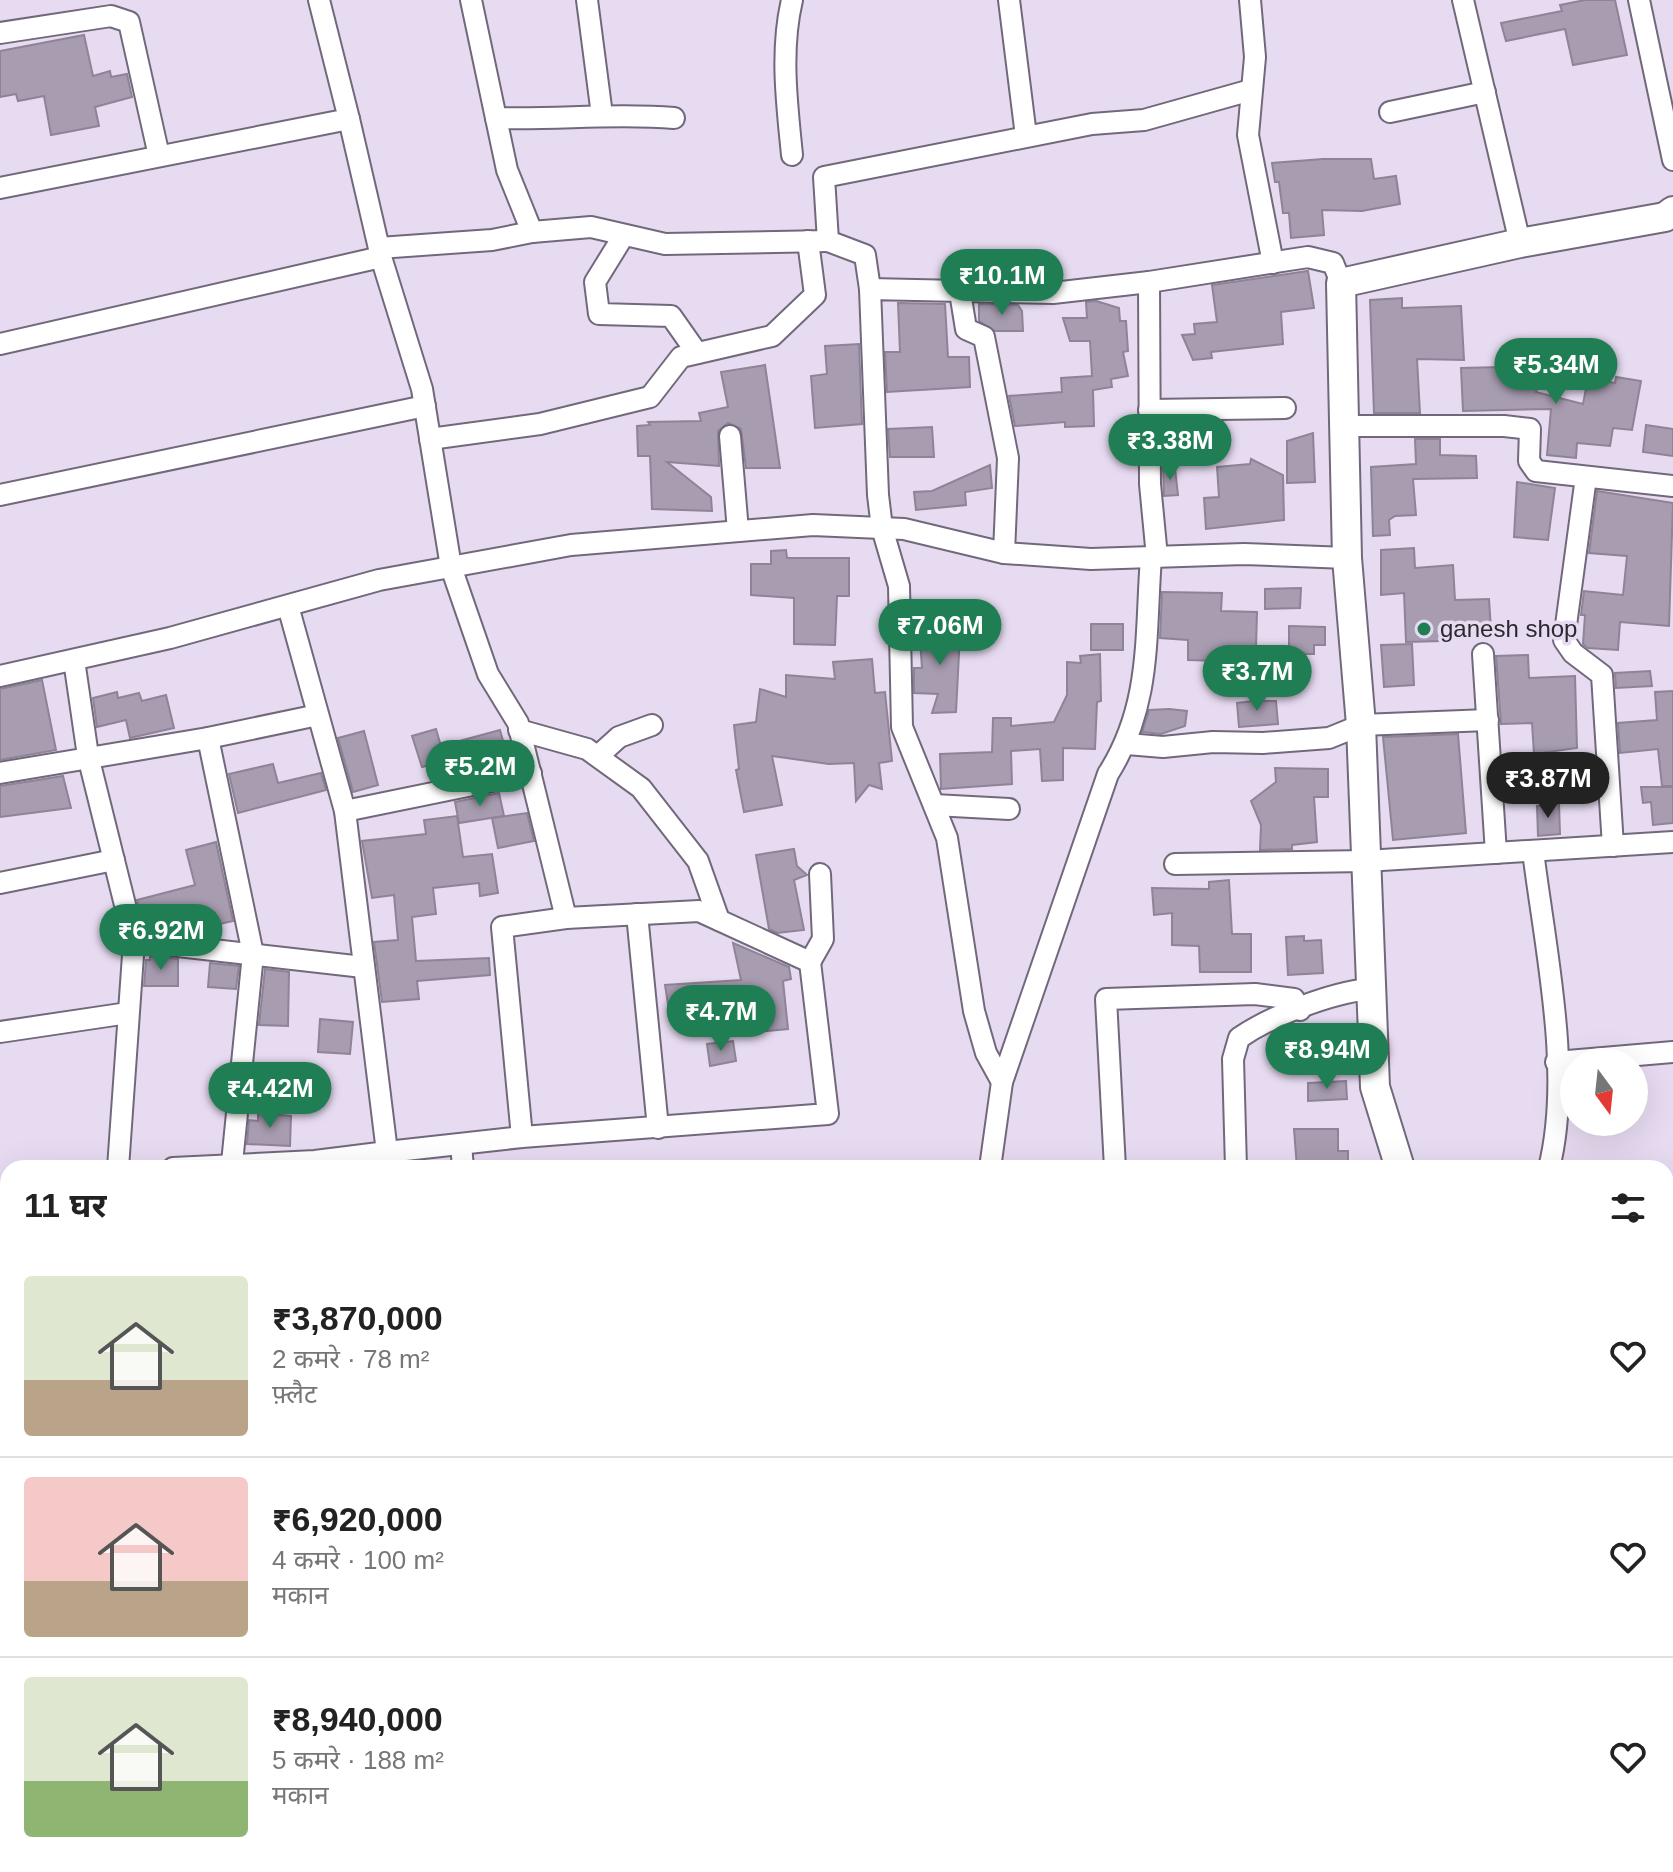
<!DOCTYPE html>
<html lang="hi">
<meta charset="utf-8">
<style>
:root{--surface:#fff;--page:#f2f2f2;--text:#222;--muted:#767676;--line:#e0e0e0;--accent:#207e55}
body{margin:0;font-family:Helvetica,"Noto Sans Devanagari",sans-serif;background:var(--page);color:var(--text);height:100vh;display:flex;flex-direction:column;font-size:30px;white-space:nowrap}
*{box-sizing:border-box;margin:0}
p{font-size:26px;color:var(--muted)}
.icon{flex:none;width:44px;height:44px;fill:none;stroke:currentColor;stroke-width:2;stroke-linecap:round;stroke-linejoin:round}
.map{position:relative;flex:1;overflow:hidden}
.details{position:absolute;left:0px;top:1160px;width:1674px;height:712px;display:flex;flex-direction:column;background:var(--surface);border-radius:24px 24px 0 0;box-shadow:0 8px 32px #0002}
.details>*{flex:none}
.needle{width:52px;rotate:165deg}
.fabs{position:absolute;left:1560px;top:1048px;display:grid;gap:16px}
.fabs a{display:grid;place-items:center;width:88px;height:88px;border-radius:50%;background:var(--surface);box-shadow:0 8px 32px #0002;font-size:40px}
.price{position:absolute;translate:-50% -68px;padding:0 18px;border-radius:28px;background:var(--accent);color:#fff;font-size:26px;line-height:52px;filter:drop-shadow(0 2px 4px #0008)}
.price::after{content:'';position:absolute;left:50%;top:48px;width:24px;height:18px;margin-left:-12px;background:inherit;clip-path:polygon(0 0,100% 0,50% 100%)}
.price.active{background:#222;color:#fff}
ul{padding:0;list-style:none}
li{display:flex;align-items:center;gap:24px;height:200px;padding:0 24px}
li+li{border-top:2px solid var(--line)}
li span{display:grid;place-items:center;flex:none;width:224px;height:160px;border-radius:8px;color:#555}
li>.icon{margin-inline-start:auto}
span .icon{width:96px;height:96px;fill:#fffc;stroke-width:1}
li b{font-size:34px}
h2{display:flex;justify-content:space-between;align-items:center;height:96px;padding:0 24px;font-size:34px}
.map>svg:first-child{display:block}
.building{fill:#a79cb0;stroke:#8e8397;stroke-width:2}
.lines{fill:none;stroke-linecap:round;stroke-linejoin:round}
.lane-casing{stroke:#72687b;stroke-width:14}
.street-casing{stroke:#72687b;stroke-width:24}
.secondary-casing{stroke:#72687b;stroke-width:32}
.lane{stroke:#fff;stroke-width:10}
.street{stroke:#fff;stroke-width:20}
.secondary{stroke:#fff;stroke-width:28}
.poi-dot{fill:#207e55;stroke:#e7dbf1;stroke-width:3}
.labels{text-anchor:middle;stroke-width:7;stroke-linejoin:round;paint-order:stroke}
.poi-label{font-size:24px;fill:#2d2830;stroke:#e7dbf1;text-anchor:start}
</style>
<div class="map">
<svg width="1673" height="1872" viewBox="0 0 1673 1872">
<rect width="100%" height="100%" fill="#e7dbf1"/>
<g class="building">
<polygon points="1585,0 1615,0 1627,55 1573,65 1565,29 1506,41 1501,23 1562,11 1560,5"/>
<polygon points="84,35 93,76 110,71 111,77 127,74 132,97 95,107 99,126 51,135 44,96 18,101 16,94 0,97 0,51"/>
<polygon points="1323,159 1371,159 1374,179 1396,176 1400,204 1362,211 1322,210 1324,235 1291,238 1289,213 1283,213 1279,182 1275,182 1272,163"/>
<polygon points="1308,271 1314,308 1281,312 1283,344 1211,352 1212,358 1193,360 1182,335 1195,334 1194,324 1217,322 1212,285"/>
<polygon points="1402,298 1402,308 1461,306 1464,360 1417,359 1420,413 1374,413 1370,300"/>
<polygon points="1096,301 1119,308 1120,321 1126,321 1128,351 1123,352 1128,376 1111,379 1112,387 1093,390 1094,426 1065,427 1065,422 1015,426 1009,396 1062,392 1061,378 1092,376 1090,341 1070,341 1063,318 1087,318 1086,302"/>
<polygon points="898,303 945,304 948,357 969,357 970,387 887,392 885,352 900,352"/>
<polygon points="979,304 1018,305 1022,311 1023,331 995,331 979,321"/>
<polygon points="859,344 862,424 815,428 811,376 827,374 825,346"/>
<polygon points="1521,363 1523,389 1537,389 1536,392 1583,404 1588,378 1615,383 1616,377 1641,381 1632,430 1613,428 1610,446 1577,443 1576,458 1547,455 1551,409 1463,411 1461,368 1501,367 1501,364"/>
<polygon points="765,365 780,468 746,468 741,429 728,423 718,431 719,466 667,462 711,497 712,511 652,509 650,456 638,456 637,426 650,425 648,422 701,421 699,413 728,407 721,372"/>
<polygon points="1646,425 1673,429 1673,456 1643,452"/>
<polygon points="932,427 934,457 890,457 888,429"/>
<polygon points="1313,433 1315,482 1287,483 1287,441"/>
<polygon points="1415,439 1440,439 1440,455 1476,456 1477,478 1413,479 1416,515 1395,516 1389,520 1390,535 1373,536 1371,467 1416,464"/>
<polygon points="1251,459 1283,475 1284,520 1206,529 1204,498 1219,497 1217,467 1250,464"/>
<polygon points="990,465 992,488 965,492 966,505 916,510 914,492 932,491"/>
<polygon points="1175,468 1178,495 1164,496 1163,469"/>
<polygon points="1517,482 1555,488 1548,540 1514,537"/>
<polygon points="1597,491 1673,503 1669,626 1620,622 1618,650 1588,648 1583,644 1585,615 1581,615 1584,591 1623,595 1627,556 1589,553"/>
<polygon points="1414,548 1415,568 1453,565 1455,600 1489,599 1491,630 1443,634 1443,641 1406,642 1404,593 1381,595 1381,550"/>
<polygon points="786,550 787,558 849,558 849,596 837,596 835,645 794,644 794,598 751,595 751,564 771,564 771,551"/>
<polygon points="1301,588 1300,608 1265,609 1265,589"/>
<polygon points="1162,592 1222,593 1221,611 1257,612 1256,648 1289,648 1289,626 1325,627 1325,645 1314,645 1314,654 1292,654 1292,663 1188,660 1188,640 1160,638"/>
<polygon points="935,621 949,621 960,634 956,712 932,713 938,694 914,693 914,668 922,668 920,640 935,639"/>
<rect x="1091" y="624" width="32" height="26"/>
<polygon points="1412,644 1414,685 1384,687 1381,645"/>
<polygon points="1100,654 1101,701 1097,702 1095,749 1063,748 1063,780 1042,781 1040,749 1011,751 1012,784 941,789 940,754 992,752 993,718 1011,718 1011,726 1054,722 1067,695 1067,662 1081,663 1080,656"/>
<polygon points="1528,655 1529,678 1575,676 1577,748 1534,754 1532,723 1501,724 1496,656"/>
<polygon points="872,659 875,693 885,692 892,761 879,763 882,789 869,785 856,801 854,763 829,764 772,756 782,805 744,812 736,770 739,769 734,725 756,722 760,689 786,697 786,675 835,679 833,662"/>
<polygon points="1650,671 1652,686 1616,688 1615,673"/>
<polygon points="42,680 56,750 0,760 0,689"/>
<polygon points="1673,691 1673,786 1662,786 1658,749 1620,753 1618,723 1657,720 1655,692"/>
<polygon points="117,692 118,698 139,693 142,701 166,695 174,728 130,738 126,720 97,727 93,698"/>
<polygon points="1254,701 1276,701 1278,724 1239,727 1237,703"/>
<polygon points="1169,709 1187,711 1185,726 1161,734 1142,732 1149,710"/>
<polygon points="436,729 441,746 500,730 507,755 491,759 493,768 470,772 466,757 422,767 412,736"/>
<polygon points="364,731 378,785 353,792 338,738"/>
<polygon points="1458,734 1466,833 1393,840 1383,737"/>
<polygon points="273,764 278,783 321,773 326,790 238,813 229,774"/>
<polygon points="1275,768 1328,769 1328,797 1314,797 1317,842 1292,845 1292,849 1260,850 1261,825 1251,801 1276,782"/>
<polygon points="63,776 71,808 0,817 0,786"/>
<polygon points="1641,787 1673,787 1673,823 1653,825 1651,802 1643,803"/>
<polygon points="499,793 504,816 459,823 455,802"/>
<polygon points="1559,804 1560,834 1538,836 1537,806"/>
<polygon points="527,813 534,841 498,848 492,818"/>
<polygon points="457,816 463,857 492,854 498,893 480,896 479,883 433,888 436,914 412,917 416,961 489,958 490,975 417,981 419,999 382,1002 374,942 398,940 394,895 372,898 362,841 426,834 424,820"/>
<polygon points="216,842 233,921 206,927 202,914 150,927 150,923 143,924 137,900 195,885 186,850"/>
<polygon points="794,849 797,866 807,875 794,880 804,930 777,933 769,929 756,855"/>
<polygon points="1229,880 1232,934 1251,934 1251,972 1200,972 1199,946 1172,945 1172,913 1154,915 1152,888 1209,889 1209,882"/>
<polygon points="1304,936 1304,941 1321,940 1323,973 1288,975 1286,937"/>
<polygon points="733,943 789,967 791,979 783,981 788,1029 736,1034 734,1010 670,1017 665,985 741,980"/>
<polygon points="150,956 178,959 178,986 144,986 146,960 150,960"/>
<polygon points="210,963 239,966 236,989 208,987"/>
<polygon points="265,969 289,972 288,1026 259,1025"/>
<polygon points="320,1019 353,1022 350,1054 318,1052"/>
<polygon points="733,1041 736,1061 710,1066 707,1044"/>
<polygon points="1346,1081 1347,1099 1308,1101 1308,1083"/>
<polygon points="258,1113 291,1116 290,1146 247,1144 249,1120 258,1121"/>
<polygon points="1294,1129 1338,1129 1338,1151 1348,1151 1348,1168 1297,1168"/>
</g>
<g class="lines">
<defs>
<polyline id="lane" points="18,1872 18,1864"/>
<g id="street">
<polyline points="471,0 507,170 532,232"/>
<polyline points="587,0 602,115"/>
<path d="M792 0C780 51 787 104 792 155"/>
<polyline points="1009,0 1026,136"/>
<polyline points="1250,0 1255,57 1248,135 1273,263"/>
<polyline points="1463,0 1520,243"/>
<polyline points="1639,0 1673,160"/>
<polyline points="0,33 111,16 129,22 159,156"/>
<polyline points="1390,112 1485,92"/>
<path d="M496 118C556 120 614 113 674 118"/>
<polyline points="349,119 381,257 422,389 451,567 488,674 518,723 566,918"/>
<polyline points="0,188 349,119 319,0"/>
<polyline points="624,235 595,282 599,314 671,316 697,353"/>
<polyline points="828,241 865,255 870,289"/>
<polyline points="379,248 492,240 532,232 591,227 665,244 828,241 824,177 1092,124 1144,120 1251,90"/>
<polyline points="960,292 966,329 984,337 1008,458 1004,553"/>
<polyline points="0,344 381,257"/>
<polyline points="1149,410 1285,408"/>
<polyline points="1343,426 1504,426 1530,429 1529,461 1536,471 1673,486"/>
<polyline points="730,436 738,531"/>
<polyline points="430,439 540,424 650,397 681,357 772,336 815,295 808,241"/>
<polyline points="1586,477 1564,640 1573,653 1602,675 1613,846"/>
<polyline points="0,495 425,406"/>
<polyline points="1157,557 1150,484 1149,282 1308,257 1333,263 1341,283"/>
<polyline points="1483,654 1496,853"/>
<polyline points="74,660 88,756 134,941 118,1168"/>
<polyline points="0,676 170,638 379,580 571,545 813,525 904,529 1004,553 1091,559 1244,554 1347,558"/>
<polyline points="519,730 587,749 641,788 698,861 719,920"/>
<polyline points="208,738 253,954 232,1163"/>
<polyline points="1127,744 1163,747 1213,742 1263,743 1329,738 1361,725 1488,720"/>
<polyline points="598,756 619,737 652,725"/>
<polyline points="0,773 208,738 318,715"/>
<polyline points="934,805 1009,809"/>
<polyline points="345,811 531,773"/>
<path d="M1533 851C1545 949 1573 1072 1549 1168"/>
<polyline points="1175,864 1366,861 1673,842"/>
<polyline points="0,883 114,860"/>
<polyline points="637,914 658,1128"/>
<polyline points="134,941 363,967"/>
<polyline points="810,962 823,939 820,874"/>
<polyline points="0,1032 128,1013"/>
<polyline points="1556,1062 1673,1052"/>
<polyline points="1002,1082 986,1053 974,1011 947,838 902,727 899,586 882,528 878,495 870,289 1053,293 1149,282"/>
<polyline points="461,1144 463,1168"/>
<polyline points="387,1152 522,1137 828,1114 810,962 699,911 566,918 502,927 522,1137"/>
<polyline points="173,1168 315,1161 387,1152 345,811 288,606"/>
<path d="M990 1168 1002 1082 1108 774C1152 705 1145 636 1151 557"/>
<polyline points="1115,1168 1106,999 1255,994 1294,999 1300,1010"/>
<path d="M1236 1168 1233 1059 1239 1038C1271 1016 1330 993 1369 989"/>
<polyline points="1666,1214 1673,1214"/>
<polyline points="0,1238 8,1236"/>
<polyline points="0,1460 8,1462"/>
<polyline points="0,1597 8,1556"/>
<polyline points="0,1675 8,1676"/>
<polyline points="1666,1789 1673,1788"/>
<polyline points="7,1798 8,1781"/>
<polyline points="895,1864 917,1872"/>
<polyline points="995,1864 995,1872"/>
<polyline points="1125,1864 1126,1872"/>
<polyline points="1198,1864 1205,1872"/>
<polyline points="1325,1864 1325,1872"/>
<polyline points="1452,1864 1453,1872"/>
<polyline points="1579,1864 1580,1872"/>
<polyline points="259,1872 260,1864"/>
</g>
<g id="secondary">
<polyline points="1400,1168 1375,1087 1361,725 1347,558 1341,283 1520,243 1665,217 1673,211"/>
<polyline points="1666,1717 1673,1731"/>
</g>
</defs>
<use href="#lane" class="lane-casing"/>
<use href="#street" class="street-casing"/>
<use href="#secondary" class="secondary-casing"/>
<use href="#lane" class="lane"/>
<use href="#street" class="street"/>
<use href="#secondary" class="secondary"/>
</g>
<circle class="poi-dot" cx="1424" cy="629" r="8"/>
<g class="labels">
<g class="poi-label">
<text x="1440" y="637">ganesh shop</text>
</g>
</g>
</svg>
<div class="fabs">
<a><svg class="needle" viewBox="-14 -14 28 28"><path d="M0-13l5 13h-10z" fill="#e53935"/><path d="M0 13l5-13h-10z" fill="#767676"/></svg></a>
</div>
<b class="price" style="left:1002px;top:317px">₹10.1M</b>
<b class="price" style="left:1556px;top:406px">₹5.34M</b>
<b class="price" style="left:1170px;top:482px">₹3.38M</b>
<b class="price" style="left:940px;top:667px">₹7.06M</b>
<b class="price" style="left:1257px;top:713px">₹3.7M</b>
<b class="price" style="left:480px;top:808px">₹5.2M</b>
<b class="price active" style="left:1548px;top:820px">₹3.87M</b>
<b class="price" style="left:161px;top:972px">₹6.92M</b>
<b class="price" style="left:721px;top:1053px">₹4.7M</b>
<b class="price" style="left:1327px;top:1091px">₹8.94M</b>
<b class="price" style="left:270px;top:1130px">₹4.42M</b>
<section class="details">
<h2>11 घर<svg class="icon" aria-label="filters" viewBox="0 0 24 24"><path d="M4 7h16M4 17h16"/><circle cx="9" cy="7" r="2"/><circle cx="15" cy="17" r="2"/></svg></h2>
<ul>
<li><span style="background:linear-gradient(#dfe7d0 65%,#b9a48a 0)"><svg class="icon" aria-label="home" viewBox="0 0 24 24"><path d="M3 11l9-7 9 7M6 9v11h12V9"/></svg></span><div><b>₹3,870,000</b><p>2 कमरे · 78 m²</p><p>फ़्लैट</p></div><svg class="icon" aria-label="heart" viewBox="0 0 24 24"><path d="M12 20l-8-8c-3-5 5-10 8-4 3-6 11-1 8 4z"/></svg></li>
<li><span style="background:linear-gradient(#f6c9c9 65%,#b9a48a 0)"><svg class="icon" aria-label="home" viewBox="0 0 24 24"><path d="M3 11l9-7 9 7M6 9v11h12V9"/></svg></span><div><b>₹6,920,000</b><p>4 कमरे · 100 m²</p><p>मकान</p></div><svg class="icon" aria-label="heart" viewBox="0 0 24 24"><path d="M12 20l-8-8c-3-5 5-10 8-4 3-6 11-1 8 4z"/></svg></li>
<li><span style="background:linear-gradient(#dfe7d0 65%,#8fb573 0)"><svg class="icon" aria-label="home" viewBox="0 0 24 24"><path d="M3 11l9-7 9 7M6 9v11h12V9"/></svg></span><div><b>₹8,940,000</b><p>5 कमरे · 188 m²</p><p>मकान</p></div><svg class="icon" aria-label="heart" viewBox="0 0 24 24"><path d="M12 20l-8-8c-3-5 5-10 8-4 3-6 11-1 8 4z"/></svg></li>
</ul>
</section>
</div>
